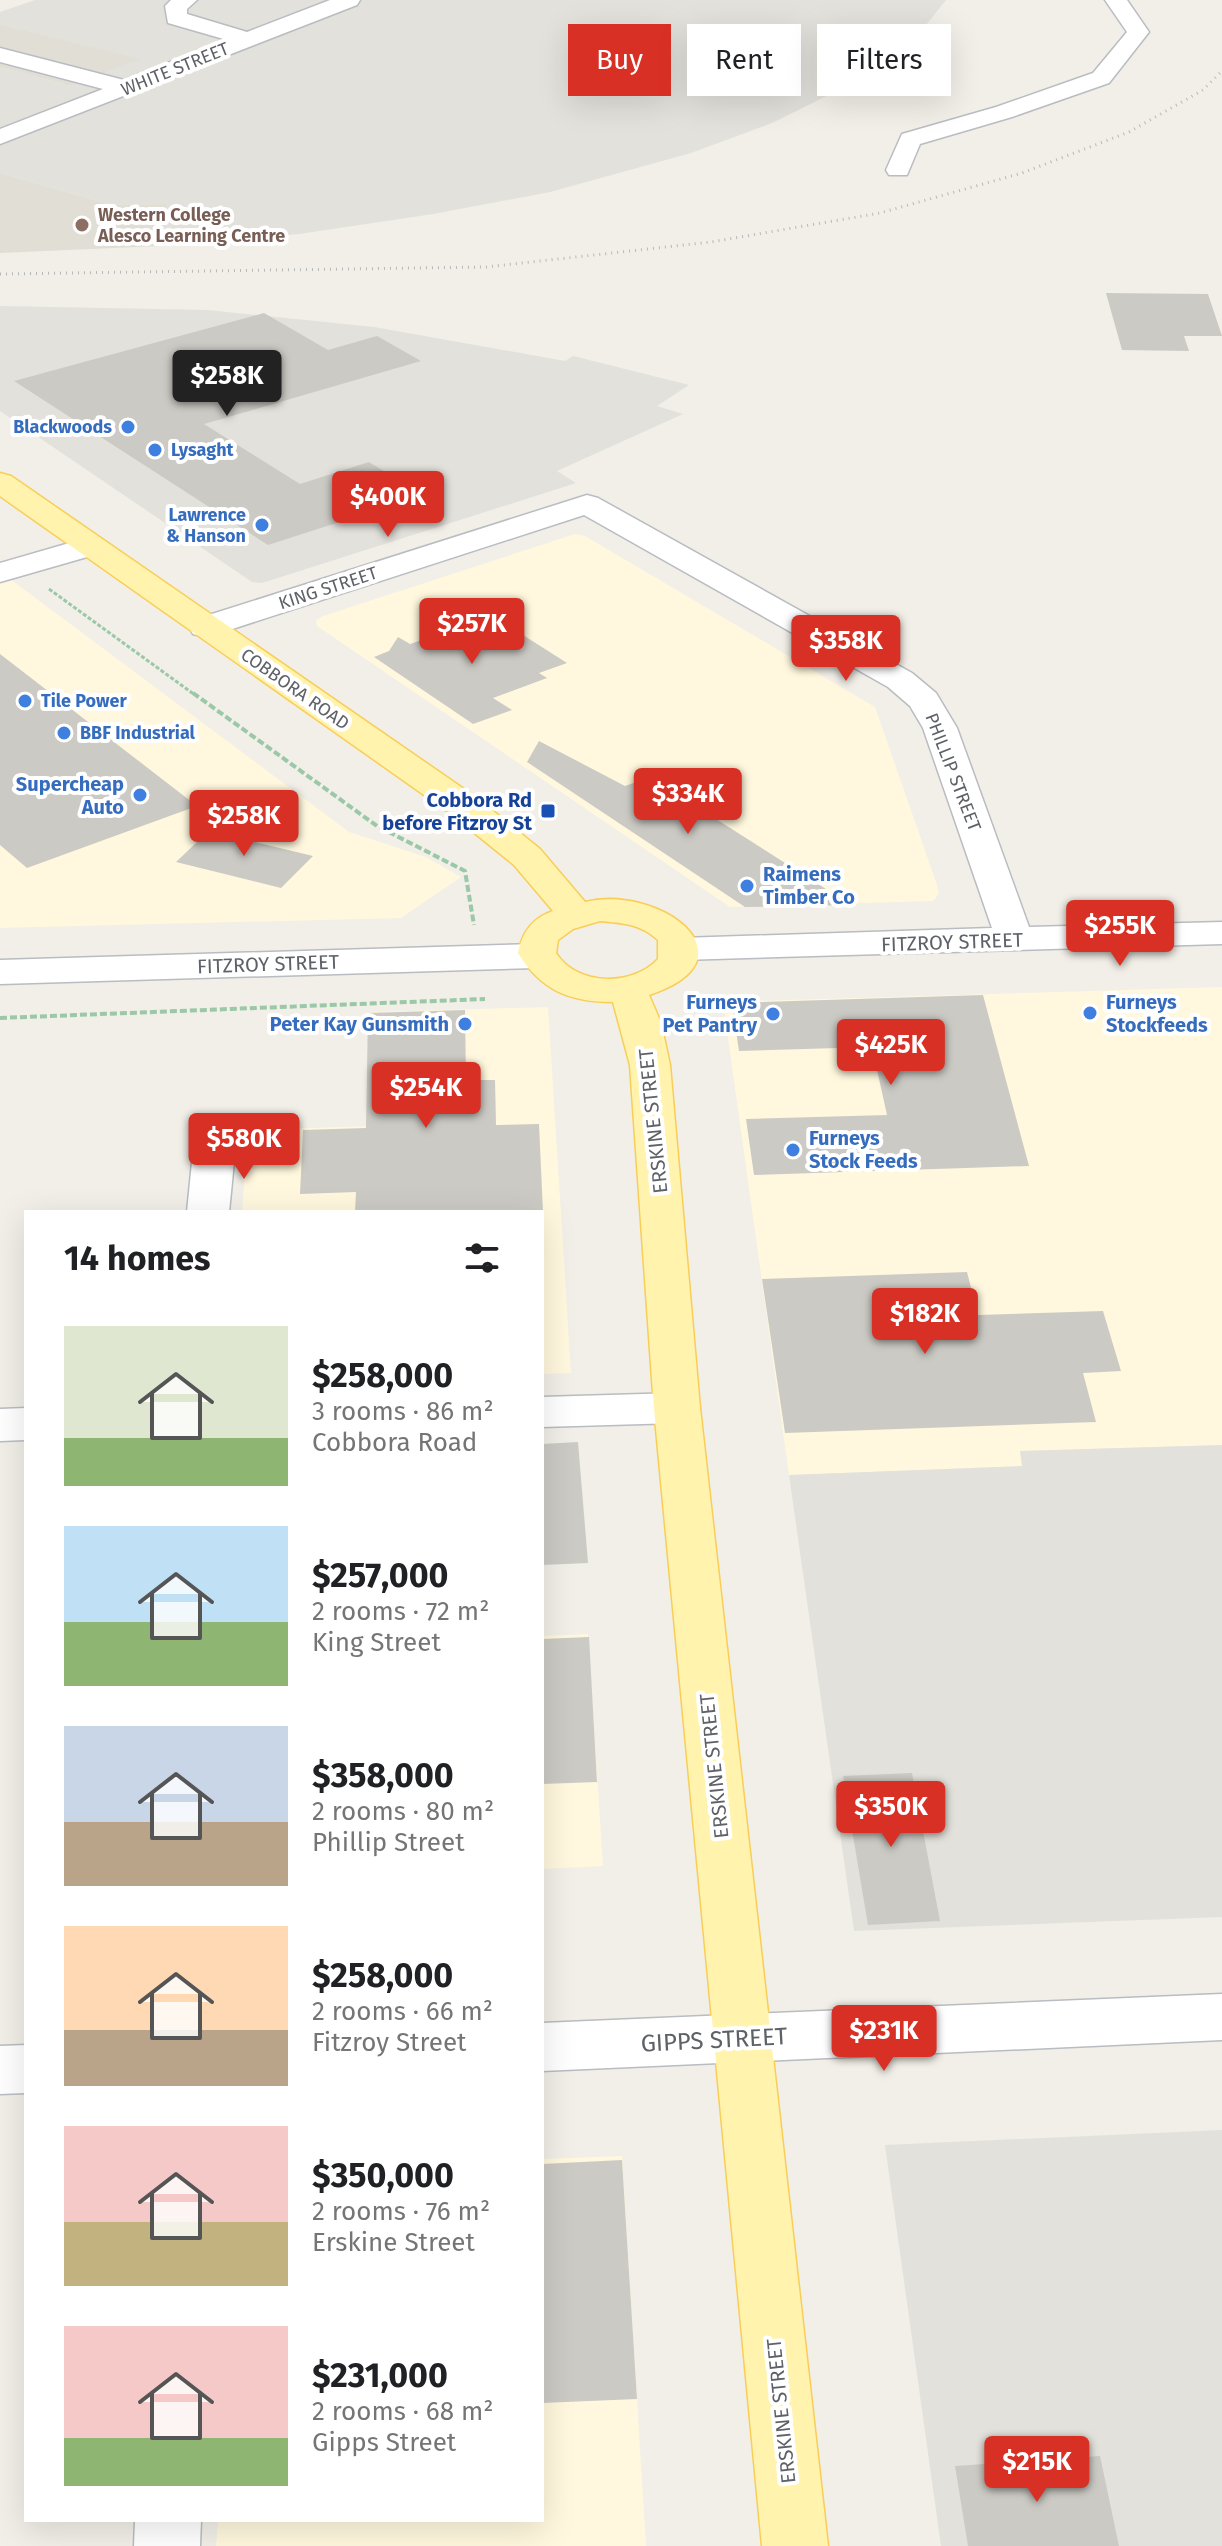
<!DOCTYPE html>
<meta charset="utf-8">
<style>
:root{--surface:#fff;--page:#f2f2f2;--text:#202124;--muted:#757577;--accent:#d93025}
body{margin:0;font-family:"Fira Sans",sans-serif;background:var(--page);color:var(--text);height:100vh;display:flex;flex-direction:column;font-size:30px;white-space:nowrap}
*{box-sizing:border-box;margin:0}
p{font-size:26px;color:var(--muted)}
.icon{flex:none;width:44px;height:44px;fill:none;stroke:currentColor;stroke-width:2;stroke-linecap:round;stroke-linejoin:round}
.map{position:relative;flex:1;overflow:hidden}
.sheet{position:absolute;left:24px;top:1210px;width:520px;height:1312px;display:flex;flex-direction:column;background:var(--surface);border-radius:0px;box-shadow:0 8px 32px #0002}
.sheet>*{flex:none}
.top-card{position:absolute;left:568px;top:24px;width:534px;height:72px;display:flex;gap:16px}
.price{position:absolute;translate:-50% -68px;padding:0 18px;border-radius:8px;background:var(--accent);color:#fff;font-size:26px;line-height:52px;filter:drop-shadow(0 2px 4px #0008)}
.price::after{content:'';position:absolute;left:50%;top:48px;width:24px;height:18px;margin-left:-12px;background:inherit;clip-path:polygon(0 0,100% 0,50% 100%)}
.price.active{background:#222;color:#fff}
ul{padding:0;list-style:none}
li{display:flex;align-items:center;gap:24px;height:200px;padding:0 40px}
li span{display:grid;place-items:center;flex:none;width:224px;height:160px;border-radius:0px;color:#555}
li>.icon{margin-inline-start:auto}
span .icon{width:96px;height:96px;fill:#fffc;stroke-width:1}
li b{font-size:34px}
h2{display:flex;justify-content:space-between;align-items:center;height:96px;padding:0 40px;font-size:34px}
.pill{padding:0 28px;border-radius:0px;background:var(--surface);box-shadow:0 8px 32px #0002;font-size:28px;line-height:72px}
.pill.active{background:var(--accent);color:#fff}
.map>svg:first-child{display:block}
.commercial{fill:#fff8de}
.industrial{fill:#e2e1db}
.education{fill:#e1ded5}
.building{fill:#cccac4}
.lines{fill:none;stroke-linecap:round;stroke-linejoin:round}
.minor-casing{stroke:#b9bcc1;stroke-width:3}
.major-casing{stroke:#f9ce58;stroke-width:3}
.path-far1{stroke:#9ac8a8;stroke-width:3;stroke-dasharray:4 2;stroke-linecap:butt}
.path{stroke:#9ac8a8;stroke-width:4;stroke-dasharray:7 3;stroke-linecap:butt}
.minor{fill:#fff;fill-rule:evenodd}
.major{fill:#fff3ae;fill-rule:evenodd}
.rail{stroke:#b7b8b9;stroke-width:3;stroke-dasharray:1 5;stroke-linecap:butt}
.education-dot{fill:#8d6e63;stroke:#fff;stroke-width:3}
.shop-dot{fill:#3f7fe0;stroke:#fff;stroke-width:3}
.transit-dot{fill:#1a4fb4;stroke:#fff;stroke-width:3}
.labels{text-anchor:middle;stroke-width:8;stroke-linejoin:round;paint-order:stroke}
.far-street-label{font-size:18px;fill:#5e6268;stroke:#fff}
.far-education-label{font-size:18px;font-weight:bold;fill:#785e54;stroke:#fff;text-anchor:start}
.far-shop-label{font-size:18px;font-weight:bold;fill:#366cbe;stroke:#fff;text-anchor:start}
.shop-label{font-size:20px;font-weight:bold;fill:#366cbe;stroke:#fff;text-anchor:end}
.transit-label{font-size:20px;font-weight:bold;fill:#164399;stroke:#fff;text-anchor:end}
.street-label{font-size:20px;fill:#5e6268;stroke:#fff}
.near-street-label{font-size:24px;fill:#5e6268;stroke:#fff}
</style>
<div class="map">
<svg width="1222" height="2546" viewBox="0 0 1222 2546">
<rect width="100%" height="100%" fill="#f1efe7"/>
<g class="commercial">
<polygon points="575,534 585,536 875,707 937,885 939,894 933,901 730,907 317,626 316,620 323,616"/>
<polygon points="10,579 349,832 426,857 461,877 401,918 0,928 0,580"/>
<polygon points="1222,987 1222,1445 1021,1451 1022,1466 789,1475 723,1002"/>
<polygon points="548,1007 571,1373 542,1374 542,1212 242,1212 248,1130 372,1126 374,1012"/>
<polygon points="588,1634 603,1866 542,1869 542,1636"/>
<polygon points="622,2156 646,2546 216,2546 218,2520 542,2520 542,2159"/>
</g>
<g class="industrial">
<polygon points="35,0 946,0 910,45 861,79 772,123 691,153 550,192 433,214 299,234 160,246 168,204 112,205 0,173 0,67 71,86 138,59 0,24 0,12"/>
<polygon points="0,306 208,310 374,327 565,361 573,356 689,385 657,406 683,414 557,471 576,483 262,583 252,582 0,411"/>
<polygon points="1222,1445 1222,1917 854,1931 789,1475 1022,1466 1020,1451"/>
<polygon points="1222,2130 1222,2546 941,2546 885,2145"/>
</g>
<g class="education">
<polygon points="0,24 140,59 71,86 0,67"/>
<polygon points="0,173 112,205 168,204 160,246 0,253"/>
</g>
<g class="building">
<polygon points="1106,293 1208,294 1222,336 1184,336 1189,351 1122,350"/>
<polygon points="264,313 328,350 377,336 421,361 204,424 300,484 369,462 423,495 268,545 14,381"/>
<polygon points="493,616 567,663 539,673 547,678 493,698 512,710 473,724 374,657 389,651 398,637 410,644"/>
<polygon points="0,654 197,806 27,868 0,845"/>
<polygon points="539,741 625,786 650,777 851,905 745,907 527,762"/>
<polygon points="218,822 238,838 313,856 281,888 176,862"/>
<polygon points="983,995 1029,1166 754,1175 746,1119 887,1115 872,1047 739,1051 732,1003"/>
<polygon points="465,1010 466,1080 495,1080 496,1125 539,1124 543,1212 355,1212 356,1192 300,1194 303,1130 366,1128 368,1013"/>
<polygon points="967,1272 978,1315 1103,1311 1121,1371 1083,1373 1096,1422 785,1433 762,1279"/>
<polygon points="578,1442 588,1563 542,1565 542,1444"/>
<polygon points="589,1637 597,1782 542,1784 542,1639"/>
<polygon points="912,1773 940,1921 868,1925 843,1776"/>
<polygon points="622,2160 637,2399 542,2403 542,2164"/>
<polygon points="1100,2456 1119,2546 968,2546 955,2466"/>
</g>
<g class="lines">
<defs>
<g id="minor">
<polygon points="171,0 197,0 187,9 187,14 247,32 330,0 360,0 357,5 0,144 0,129 103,89 0,62 0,48 124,80 227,40 168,23 165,6"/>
<polygon points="1105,0 1127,0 1149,32 1109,83 1012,117 920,144 907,175 889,175 886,170 902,134 996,107 1093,73 1127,32"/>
<polygon points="587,495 598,498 912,673 936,693 957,728 1029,927 1222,922 1222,944 681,960 667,957 662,949 667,941 681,938 992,928 923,728 910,706 888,687 584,515 217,634 205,637 193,634 189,627 193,620"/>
<polygon points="90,537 101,539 106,546 101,553 0,582 0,563"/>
<polygon points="536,944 550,948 555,956 550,964 536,968 0,984 0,960"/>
<polygon points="215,1129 230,1133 236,1142 229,1212 187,1212 194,1142 200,1133"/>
<polygon points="677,1393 693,1397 700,1408 693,1419 677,1423 542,1427 542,1397"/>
<polygon points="26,1408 26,1440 0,1441 0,1409"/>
<polygon points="1222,1994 1222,2040 542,2071 542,2023"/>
<polygon points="26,2045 26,2093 0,2094 0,2046"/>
<polygon points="135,2520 201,2520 200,2546 134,2546"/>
</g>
<path id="major" d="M0 473 11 476 477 798 540 849 585 902C659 884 760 958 649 995L661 1023 670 1065 700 1408 828 2546H762L654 1408 630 1065 613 1002C569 1002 541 990 518 953 522 933 532 918 553 911L514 865 451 814 0 496ZM600 921C623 923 641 924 658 940V959C632 987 577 986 556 953L558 940 573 929Z"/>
</defs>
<use href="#minor" class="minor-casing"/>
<use href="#major" class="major-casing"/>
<polyline class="path-far1" points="49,589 195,695"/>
<g class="path">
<polyline points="193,693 377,826 465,871 474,925"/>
<polyline points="0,1018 485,999"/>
</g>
<use href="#minor" class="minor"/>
<use href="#major" class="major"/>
<polyline class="rail" points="0,274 486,267 711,242 880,213 1022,173 1129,132 1203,90 1222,71"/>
</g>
<circle class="education-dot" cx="82" cy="225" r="8"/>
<g class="shop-dot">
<circle cx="128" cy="427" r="8"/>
<circle cx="155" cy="450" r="8"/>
<circle cx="262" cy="525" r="8"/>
<circle cx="25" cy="701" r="8"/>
<circle cx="64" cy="733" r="8"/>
<circle cx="140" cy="795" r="8"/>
<circle cx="747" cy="886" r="8"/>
<circle cx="1090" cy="1013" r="8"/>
<circle cx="773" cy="1014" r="8"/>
<circle cx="465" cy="1024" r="8"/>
<circle cx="793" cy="1150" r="8"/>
</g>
<rect class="transit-dot" x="540" y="803" width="16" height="16" rx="4"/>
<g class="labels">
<g class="far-street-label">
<text transform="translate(175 69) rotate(-22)" y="6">WHITE STREET</text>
<text transform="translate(328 588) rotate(-18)" y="6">KING STREET</text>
<text transform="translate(295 689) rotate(35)" y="6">COBBORA ROAD</text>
<text transform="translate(953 772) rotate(69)" y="6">PHILLIP STREET</text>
</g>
<g class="far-education-label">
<text x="98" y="221">Western College<tspan x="98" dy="21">Alesco Learning Centre</tspan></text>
</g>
<g class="far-shop-label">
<text x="112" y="433" text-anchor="end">Blackwoods</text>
<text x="171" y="456">Lysaght</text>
<text x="246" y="521" text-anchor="end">Lawrence<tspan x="246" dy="21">&amp; Hanson</tspan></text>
<text x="41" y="707">Tile Power</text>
<text x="80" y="739">BBF Industrial</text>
</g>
<g class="shop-label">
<text x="124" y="791">Supercheap<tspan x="124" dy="23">Auto</tspan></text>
<text x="763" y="881" text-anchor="start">Raimens<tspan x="763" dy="23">Timber Co</tspan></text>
<text x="757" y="1009">Furneys<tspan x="757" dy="23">Pet Pantry</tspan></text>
<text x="1106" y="1009" text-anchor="start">Furneys<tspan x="1106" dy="23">Stockfeeds</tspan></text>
<text x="449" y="1031">Peter Kay Gunsmith</text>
<text x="809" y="1145" text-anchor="start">Furneys<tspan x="809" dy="23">Stock Feeds</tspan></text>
</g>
<g class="transit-label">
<text x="532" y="807">Cobbora Rd<tspan x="532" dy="23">before Fitzroy St</tspan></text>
</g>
<g class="street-label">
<text transform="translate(952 942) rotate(-2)" y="7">FITZROY STREET</text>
<text transform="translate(268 964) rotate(-2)" y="7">FITZROY STREET</text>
<text transform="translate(653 1121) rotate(-96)" y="7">ERSKINE STREET</text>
<text transform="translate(714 1766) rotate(-96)" y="7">ERSKINE STREET</text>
<text transform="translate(781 2411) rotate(-96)" y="7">ERSKINE STREET</text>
</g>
<g class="near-street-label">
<text transform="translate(714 2040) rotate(-3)" y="8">GIPPS STREET</text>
</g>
</g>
</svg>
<b class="price active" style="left:227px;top:418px">$258K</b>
<b class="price" style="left:388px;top:539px">$400K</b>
<b class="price" style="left:472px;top:666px">$257K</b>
<b class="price" style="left:846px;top:683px">$358K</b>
<b class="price" style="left:688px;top:836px">$334K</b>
<b class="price" style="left:244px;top:858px">$258K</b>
<b class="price" style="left:1120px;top:968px">$255K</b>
<b class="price" style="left:891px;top:1087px">$425K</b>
<b class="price" style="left:426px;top:1130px">$254K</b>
<b class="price" style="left:244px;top:1181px">$580K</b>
<b class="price" style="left:925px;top:1356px">$182K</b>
<b class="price" style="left:891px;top:1849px">$350K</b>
<b class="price" style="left:884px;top:2073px">$231K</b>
<b class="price" style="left:1037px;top:2504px">$215K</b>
<div class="top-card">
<a class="pill active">Buy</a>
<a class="pill">Rent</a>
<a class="pill">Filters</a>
</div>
<section class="sheet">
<h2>14 homes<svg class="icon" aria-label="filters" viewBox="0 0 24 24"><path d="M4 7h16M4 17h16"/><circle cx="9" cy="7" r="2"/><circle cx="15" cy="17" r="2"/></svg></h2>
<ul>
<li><span style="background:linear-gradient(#dfe7d0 70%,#8fb573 0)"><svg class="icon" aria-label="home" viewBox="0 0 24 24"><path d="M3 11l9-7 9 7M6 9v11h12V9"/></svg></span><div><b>$258,000</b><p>3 rooms · 86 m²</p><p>Cobbora Road</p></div></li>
<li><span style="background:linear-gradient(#bfe0f5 60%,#8fb573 0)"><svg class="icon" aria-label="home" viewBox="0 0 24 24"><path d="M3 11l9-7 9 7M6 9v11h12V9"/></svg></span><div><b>$257,000</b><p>2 rooms · 72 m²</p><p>King Street</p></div></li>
<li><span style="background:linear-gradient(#c9d6e8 60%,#b9a48a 0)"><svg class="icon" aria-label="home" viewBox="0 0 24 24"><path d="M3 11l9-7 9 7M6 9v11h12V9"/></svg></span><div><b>$358,000</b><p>2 rooms · 80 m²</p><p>Phillip Street</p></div></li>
<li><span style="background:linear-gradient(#ffd9b3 65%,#b9a48a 0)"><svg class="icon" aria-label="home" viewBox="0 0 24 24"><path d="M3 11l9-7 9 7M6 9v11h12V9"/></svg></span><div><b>$258,000</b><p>2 rooms · 66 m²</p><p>Fitzroy Street</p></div></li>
<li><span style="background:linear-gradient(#f6c9c9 60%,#c2b280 0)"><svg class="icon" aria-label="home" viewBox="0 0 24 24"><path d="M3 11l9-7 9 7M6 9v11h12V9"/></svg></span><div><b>$350,000</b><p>2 rooms · 76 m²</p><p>Erskine Street</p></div></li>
<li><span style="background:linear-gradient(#f6c9c9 70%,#8fb573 0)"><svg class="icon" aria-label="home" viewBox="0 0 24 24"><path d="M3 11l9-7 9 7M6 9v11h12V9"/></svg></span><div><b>$231,000</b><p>2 rooms · 68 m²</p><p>Gipps Street</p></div></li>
</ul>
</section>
</div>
